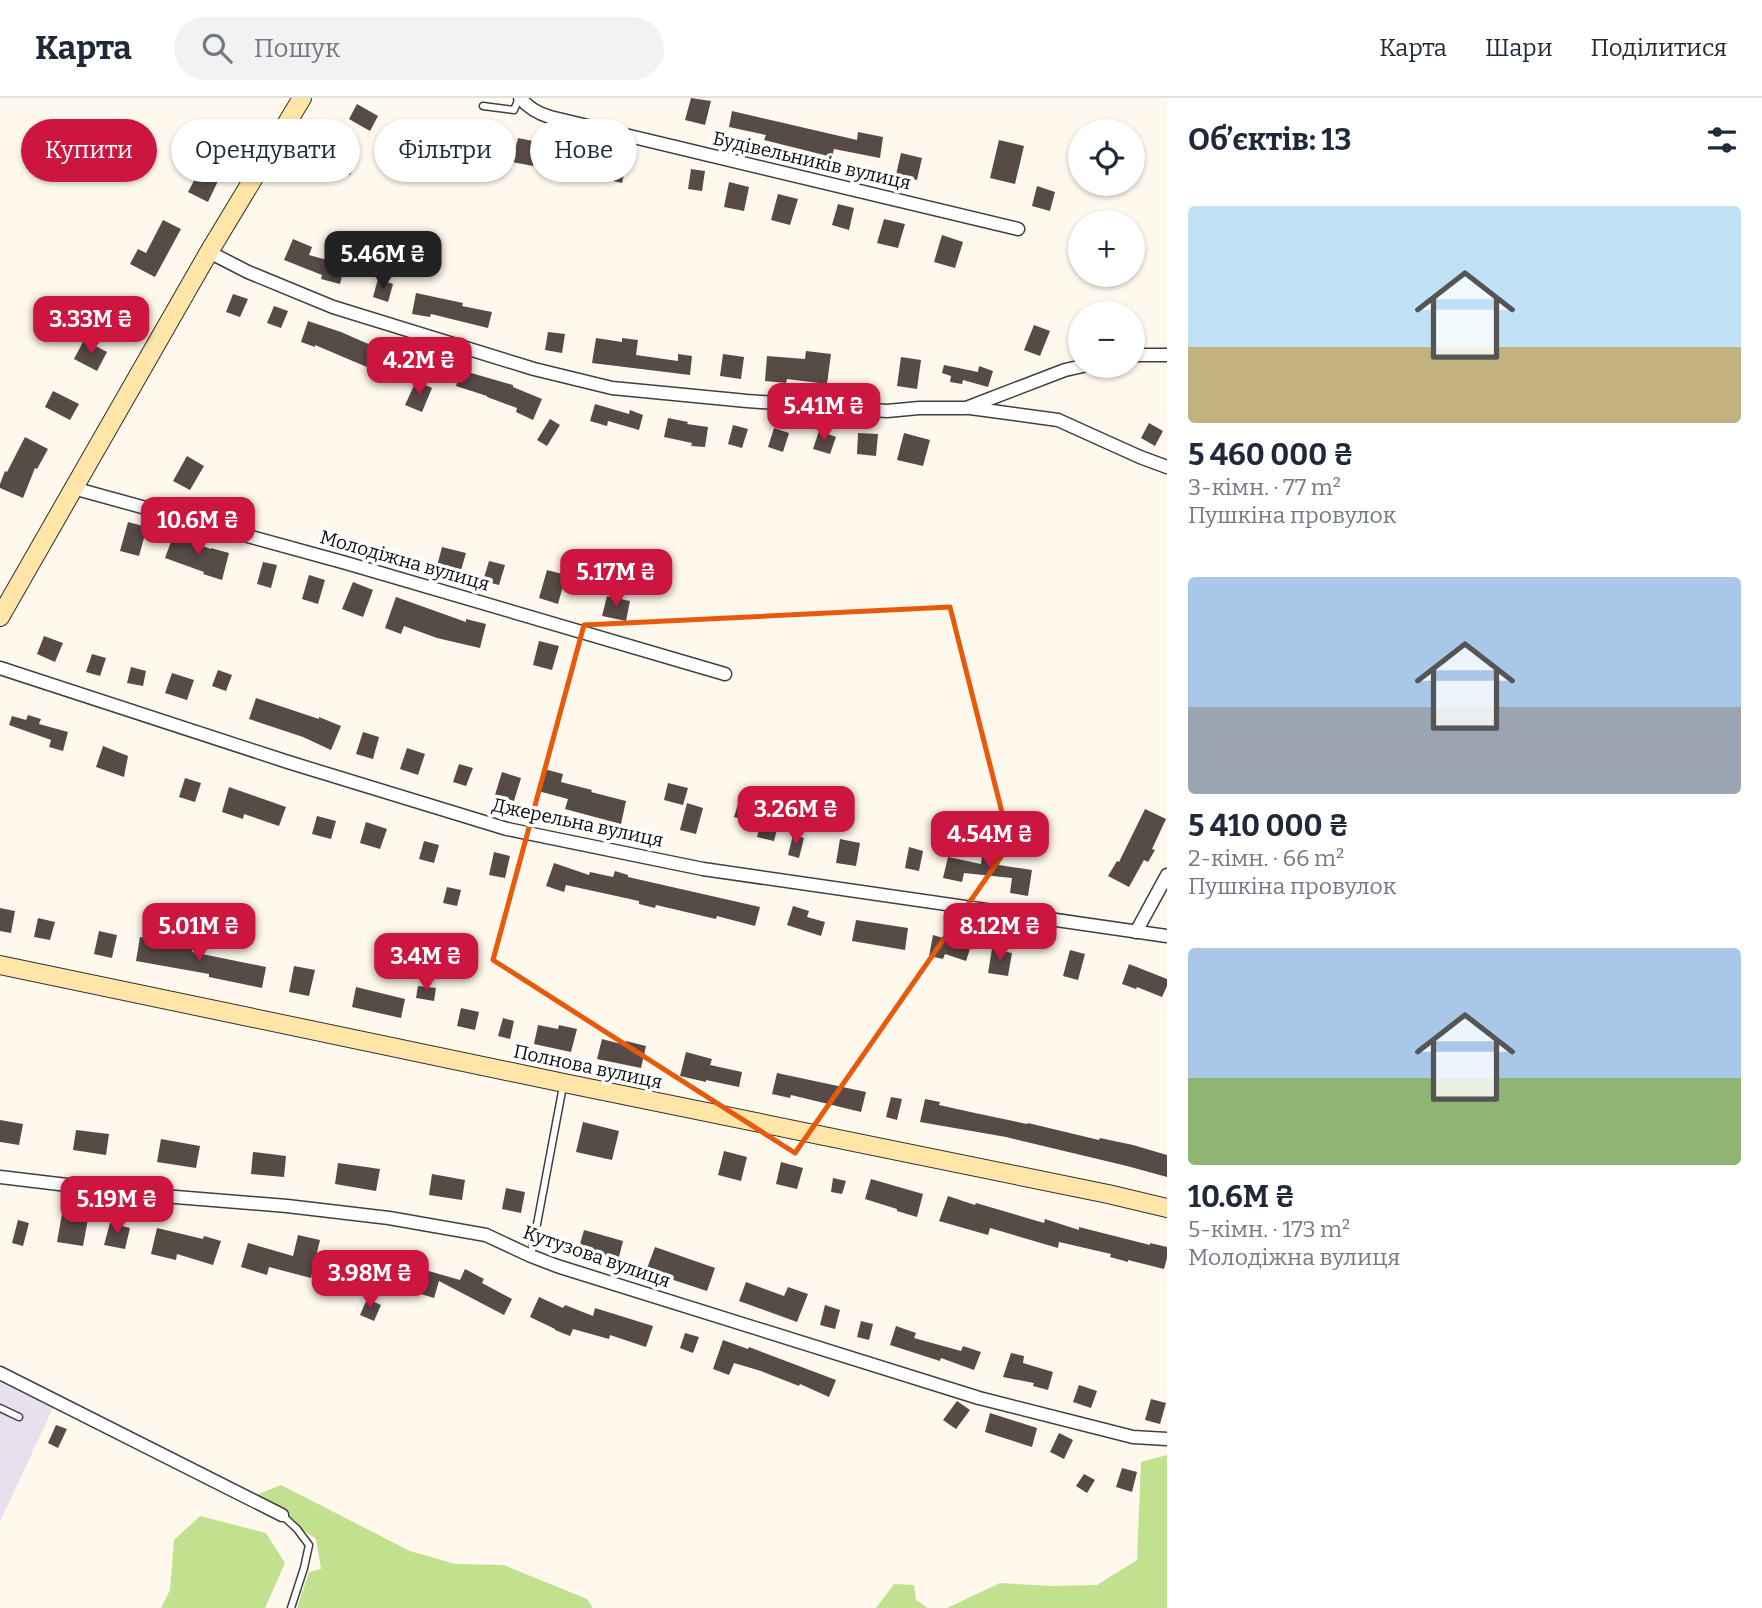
<!DOCTYPE html>
<html lang="uk">
<meta charset="utf-8">
<style>
:root{--surface:#fff;--page:#f2f2f3;--text:#1f2937;--muted:#747a83;--line:#e0e1e3;--accent:#cc153f}
body{margin:0;font-family:Bitter,serif;background:var(--page);color:var(--text);height:100vh;display:flex;flex-direction:column;font-size:26px;white-space:nowrap}
*{box-sizing:border-box;margin:0}
p{font-size:23px;color:var(--muted)}
.icon{flex:none;width:38px;height:38px;fill:none;stroke:currentColor;stroke-width:2;stroke-linecap:round;stroke-linejoin:round}
.map{position:relative;flex:1;overflow:hidden}
.sheet{display:flex;flex-direction:column;background:var(--surface);width:595px}
.sheet>*{flex:none}
.guide{position:absolute;left:21px;top:21px;width:665px;height:63px;display:flex;gap:14px}
.fabs{position:absolute;left:1068px;top:21px;display:grid;gap:14px}
.fabs a{display:grid;place-items:center;width:77px;height:77px;border-radius:50%;background:var(--surface);box-shadow:0 2px 5px #0004;font-size:35px}
.price{position:absolute;translate:-50% -60px;padding:0 16px;border-radius:14px;background:var(--accent);color:#fff;font-size:23px;line-height:46px;filter:drop-shadow(0 2px 4px #0008)}
.price::after{content:'';position:absolute;left:50%;top:42px;width:21px;height:16px;margin-left:-10px;background:inherit;clip-path:polygon(0 0,100% 0,50% 100%)}
.price.current{background:#222;color:#fff}
ul{padding:0;list-style:none}
li{display:grid;align-content:center;gap:14px;height:371px;padding:0 21px}
li span{display:grid;place-items:center;height:217px;border-radius:7px;color:#555}
li>.icon{margin-inline-start:auto}
span .icon{width:126px;height:126px;fill:#fffc;stroke-width:1}
li b{font-size:30px}
h2{display:flex;justify-content:space-between;align-items:center;height:84px;padding:0 21px;font-size:30px}
.tag{padding:0 24px;border-radius:32px;background:var(--surface);box-shadow:0 2px 5px #0004;font-size:24px;line-height:63px}
.tag.current{background:var(--accent);color:#fff}
header{display:flex;align-items:center;gap:42px;box-sizing:border-box;height:98px;padding:0 35px;background:var(--surface);border-bottom:2px solid var(--line)}
header strong{font-size:33px}
nav{display:flex;gap:38px;margin-inline-start:auto;font-size:24px}
.search{width:490px;height:63px;background:var(--page);display:flex;align-items:center;gap:18px;box-sizing:border-box;padding:0 24px;border-radius:38px;color:var(--muted);font-size:26px}
main{display:flex;flex:1;min-height:0}
.map>svg:first-child{display:block}
.industrial{fill:#e9e0ed}
.forest{fill:#c2e18f}
.building{fill:#574b48}
.lines{fill:none;stroke-linecap:round;stroke-linejoin:round}
.lane-casing{stroke:#404040;stroke-width:9}
.street-casing{stroke:#404040;stroke-width:15}
.secondary-casing{stroke:#2f2f2f;stroke-width:20}
.lane{stroke:#fff;stroke-width:6}
.street{stroke:#fff;stroke-width:12}
.secondary{stroke:#ffe5a7;stroke-width:18}
.marked{fill:none;stroke:#e8590c;stroke-width:5;stroke-linejoin:round}
.labels{text-anchor:middle;stroke-width:7;stroke-linejoin:round;paint-order:stroke}
.street-label{font-size:19px;fill:#0d0d0d;stroke:#fff}
</style>
<header>
<strong>Карта</strong>
<div class="search"><svg class="icon" aria-label="search" viewBox="0 0 24 24"><circle cx="10" cy="10" r="6"/><path d="M15 15l6 6"/></svg>Пошук</div>
<nav><a>Карта</a><a>Шари</a><a>Поділитися</a></nav>
</header>
<main>
<div class="map">
<svg width="1167" height="1510" viewBox="0 0 1167 1510">
<rect width="100%" height="100%" fill="#fff8ec"/>
<polygon class="industrial" points="0,1284 53,1310 0,1424"/>
<g class="forest">
<polygon points="1167,1357 1167,1510 947,1510 1000,1485 1052,1488 1097,1487 1137,1462 1141,1364"/>
<polygon points="281,1387 410,1453 455,1466 504,1467 587,1501 593,1510 297,1510 309,1474 321,1471 316,1441 254,1398"/>
<polygon points="200,1418 266,1435 285,1465 265,1510 161,1510 170,1492 174,1442"/>
<polygon points="894,1486 914,1487 916,1502 928,1510 876,1510"/>
</g>
<g class="building">
<polygon points="691,0 711,3 705,27 685,22"/>
<polygon points="357,6 378,18 370,33 349,21"/>
<polygon points="732,13 857,42 858,34 883,39 880,60 834,51 832,59 764,42 766,37 729,29"/>
<polygon points="424,22 470,34 471,28 493,31 489,56 448,49 419,42"/>
<polygon points="231,23 249,32 243,46 237,43 208,104 188,94 210,52 216,55"/>
<polygon points="518,40 538,44 533,68 512,64"/>
<polygon points="999,42 1024,48 1015,86 990,80"/>
<polygon points="336,46 359,58 350,77 326,65"/>
<polygon points="565,52 605,62 607,55 628,60 622,85 580,75 579,77 560,72"/>
<polygon points="901,55 922,60 917,82 896,77"/>
<polygon points="691,71 705,73 702,93 688,91"/>
<polygon points="729,84 749,89 744,113 724,109"/>
<polygon points="1037,88 1055,94 1050,113 1032,108"/>
<polygon points="778,96 798,101 790,127 771,122"/>
<polygon points="838,106 854,110 849,132 832,127"/>
<polygon points="884,121 905,126 898,150 877,145"/>
<polygon points="163,122 181,131 155,179 130,166 138,151 146,155"/>
<polygon points="942,137 963,144 955,170 934,164"/>
<polygon points="293,141 312,149 309,157 345,167 340,186 321,181 322,177 284,162"/>
<polygon points="378,181 393,186 388,204 373,199"/>
<polygon points="416,195 463,205 462,208 492,214 488,230 431,216 430,219 412,216"/>
<polygon points="233,196 248,201 240,219 226,214"/>
<polygon points="115,201 137,211 128,229 106,218"/>
<polygon points="274,208 288,213 281,230 267,225"/>
<polygon points="308,223 341,234 373,248 374,245 414,262 405,282 383,272 381,275 315,247 315,249 301,244"/>
<polygon points="1034,227 1050,233 1040,258 1024,252"/>
<polygon points="548,234 565,236 562,255 545,252"/>
<polygon points="596,240 622,244 622,240 638,242 636,257 678,263 678,256 692,258 690,277 592,265"/>
<polygon points="84,242 107,254 97,273 74,261"/>
<polygon points="806,253 831,256 827,286 787,281 786,285 765,283 767,258 805,261"/>
<polygon points="723,256 744,259 741,281 720,278"/>
<polygon points="901,259 921,262 917,291 897,288"/>
<polygon points="944,267 978,274 979,268 993,273 988,289 963,282 962,286 950,284 951,278 942,275"/>
<polygon points="461,272 513,287 513,289 542,301 533,322 516,314 517,310 487,299 487,298 456,288"/>
<polygon points="416,283 432,290 422,314 405,307"/>
<polygon points="53,293 79,306 70,322 45,309"/>
<polygon points="595,306 629,316 630,312 643,317 639,332 608,323 607,328 590,323"/>
<polygon points="668,320 688,324 687,326 708,329 705,349 691,348 692,345 664,339"/>
<polygon points="550,321 560,327 547,348 537,342"/>
<polygon points="1149,325 1163,333 1155,348 1141,340"/>
<polygon points="733,327 748,331 742,350 728,346"/>
<polygon points="774,330 789,335 783,354 768,349"/>
<polygon points="819,333 836,339 830,356 813,351"/>
<polygon points="858,335 878,336 876,358 857,356"/>
<polygon points="904,335 930,342 923,368 897,362"/>
<polygon points="25,339 48,351 37,371 35,370 23,400 0,390 0,386 5,373 7,374"/>
<polygon points="187,358 204,368 190,392 173,383"/>
<polygon points="128,424 147,429 139,458 120,453"/>
<polygon points="173,438 211,451 211,450 229,455 222,482 203,476 204,474 165,460"/>
<polygon points="442,449 466,455 459,479 436,472"/>
<polygon points="489,463 505,467 499,487 483,483"/>
<polygon points="263,464 277,467 271,490 257,486"/>
<polygon points="547,472 566,477 558,506 539,500"/>
<polygon points="309,477 325,482 318,506 302,501"/>
<polygon points="353,484 373,492 363,519 342,511"/>
<polygon points="607,498 630,503 626,523 602,518"/>
<polygon points="396,499 466,524 466,521 486,526 480,550 437,540 404,528 401,536 385,530"/>
<polygon points="44,538 63,545 55,564 37,556"/>
<polygon points="539,543 559,548 552,572 533,567"/>
<polygon points="92,556 106,560 100,578 86,574"/>
<polygon points="131,569 146,573 143,588 127,585"/>
<polygon points="218,572 232,577 226,593 212,588"/>
<polygon points="172,575 194,582 187,602 165,595"/>
<polygon points="256,600 319,621 319,619 341,628 331,652 303,639 249,621"/>
<polygon points="28,617 41,621 39,626 68,634 63,653 49,649 51,642 9,627 12,618 26,622"/>
<polygon points="363,634 379,639 373,661 356,656"/>
<polygon points="103,648 128,658 124,679 96,669"/>
<polygon points="407,650 425,656 418,677 400,671"/>
<polygon points="459,666 473,670 466,688 453,684"/>
<polygon points="544,671 563,676 561,684 592,692 591,694 626,703 621,726 565,711 568,701 538,693"/>
<polygon points="502,674 521,680 514,703 495,697"/>
<polygon points="185,680 201,685 195,704 179,699"/>
<polygon points="668,685 688,690 683,707 664,702"/>
<polygon points="229,689 286,709 279,728 244,716 243,721 222,714"/>
<polygon points="739,703 753,706 748,723 734,719"/>
<polygon points="687,705 703,710 696,736 680,732"/>
<polygon points="1145,711 1166,721 1152,751 1155,752 1148,764 1144,762 1129,789 1108,778 1117,763 1119,764"/>
<polygon points="763,716 780,720 774,743 757,739"/>
<polygon points="317,718 336,723 331,741 312,736"/>
<polygon points="366,724 387,731 380,751 360,745"/>
<polygon points="793,737 804,740 799,760 788,757"/>
<polygon points="840,741 860,745 856,768 836,765"/>
<polygon points="424,743 439,747 434,765 419,761"/>
<polygon points="909,749 923,753 919,773 905,770"/>
<polygon points="983,751 1000,753 999,767 1032,772 1028,798 1010,795 1012,780 964,775 962,784 943,780 948,759 981,766"/>
<polygon points="494,754 510,758 505,780 489,777"/>
<polygon points="554,765 589,777 590,774 613,779 615,773 628,777 628,779 760,809 755,828 717,818 716,821 656,807 655,810 639,806 639,803 566,787 564,794 546,788"/>
<polygon points="447,789 461,792 457,808 443,805"/>
<polygon points="793,808 809,813 807,819 825,824 821,838 787,827"/>
<polygon points="0,810 15,813 11,835 0,833"/>
<polygon points="38,820 55,824 50,842 34,839"/>
<polygon points="856,822 908,830 905,852 852,843"/>
<polygon points="99,833 117,837 112,860 94,856"/>
<polygon points="933,837 971,848 966,863 945,856 943,861 929,858"/>
<polygon points="140,839 193,849 192,854 266,869 262,890 209,879 209,876 136,863"/>
<polygon points="992,851 1012,855 1008,878 988,875"/>
<polygon points="1070,852 1085,856 1078,882 1063,878"/>
<polygon points="1129,866 1167,881 1167,888 1162,899 1137,889 1136,891 1122,886"/>
<polygon points="294,868 315,872 309,898 289,894"/>
<polygon points="418,888 436,890 434,903 416,900"/>
<polygon points="356,889 405,901 401,920 352,909"/>
<polygon points="461,910 479,914 475,932 457,928"/>
<polygon points="503,920 514,923 510,941 498,938"/>
<polygon points="538,927 558,931 559,927 577,931 571,954 534,946"/>
<polygon points="602,941 625,947 626,943 646,948 641,970 597,961"/>
<polygon points="686,954 712,961 710,967 742,974 739,989 706,982 706,984 680,978"/>
<polygon points="777,975 866,994 861,1014 791,997 790,1000 772,996"/>
<polygon points="891,999 902,1001 897,1022 886,1019"/>
<polygon points="925,1001 940,1004 939,1007 975,1015 1027,1026 1028,1025 1099,1042 1100,1040 1133,1047 1167,1057 1167,1079 1127,1068 1006,1039 920,1024"/>
<polygon points="0,1022 23,1026 19,1047 0,1044"/>
<polygon points="583,1024 619,1033 612,1062 576,1054"/>
<polygon points="76,1032 109,1036 106,1057 73,1052"/>
<polygon points="161,1041 200,1048 196,1070 157,1064"/>
<polygon points="724,1053 747,1059 741,1083 718,1077"/>
<polygon points="253,1054 286,1058 284,1079 251,1076"/>
<polygon points="781,1064 803,1070 797,1091 776,1086"/>
<polygon points="338,1065 380,1071 376,1093 335,1086"/>
<polygon points="432,1076 465,1082 462,1102 429,1097"/>
<polygon points="833,1080 846,1083 842,1096 831,1094"/>
<polygon points="871,1081 923,1096 917,1119 897,1113 897,1111 865,1101"/>
<polygon points="506,1090 525,1094 521,1115 502,1111"/>
<polygon points="948,1098 975,1107 976,1105 1044,1125 1045,1121 1079,1132 1079,1129 1150,1147 1150,1145 1167,1149 1167,1160 1164,1171 1128,1162 1128,1164 1110,1159 1111,1156 1059,1144 1058,1150 990,1130 988,1137 939,1123"/>
<polygon points="62,1116 88,1121 83,1148 57,1144"/>
<polygon points="18,1122 29,1125 23,1148 12,1145"/>
<polygon points="110,1125 130,1130 125,1151 104,1147"/>
<polygon points="157,1130 203,1141 204,1138 221,1143 213,1167 177,1156 176,1162 151,1156"/>
<polygon points="584,1132 623,1143 618,1163 578,1153"/>
<polygon points="298,1137 320,1142 311,1180 269,1169 267,1177 241,1169 248,1145 293,1158"/>
<polygon points="655,1149 715,1170 707,1193 646,1173"/>
<polygon points="418,1170 460,1182 465,1171 484,1181 482,1185 512,1201 504,1217 439,1183 434,1200 411,1193"/>
<polygon points="746,1184 784,1198 788,1189 808,1196 797,1224 739,1203"/>
<polygon points="539,1199 563,1210 565,1207 593,1218 595,1210 653,1228 646,1249 610,1237 609,1241 573,1231 570,1238 555,1232 555,1231 530,1219"/>
<polygon points="367,1201 381,1207 374,1223 360,1217"/>
<polygon points="825,1207 840,1212 835,1231 820,1227"/>
<polygon points="861,1223 873,1226 869,1242 857,1239"/>
<polygon points="896,1228 916,1235 914,1240 961,1253 963,1248 981,1254 974,1272 941,1260 940,1263 890,1247"/>
<polygon points="685,1235 699,1239 693,1255 680,1250"/>
<polygon points="723,1242 748,1251 749,1249 836,1282 829,1299 800,1286 799,1288 761,1273 734,1265 729,1277 713,1271"/>
<polygon points="1011,1255 1024,1258 1023,1265 1053,1274 1048,1292 1033,1288 1034,1285 1003,1279"/>
<polygon points="1079,1287 1097,1293 1091,1310 1073,1304"/>
<polygon points="1151,1301 1166,1305 1160,1326 1145,1322"/>
<polygon points="957,1303 970,1312 956,1331 943,1322"/>
<polygon points="990,1315 1037,1330 1032,1349 985,1334"/>
<polygon points="56,1327 67,1331 58,1350 48,1345"/>
<polygon points="1059,1335 1073,1342 1064,1361 1050,1354"/>
<polygon points="1122,1370 1137,1374 1132,1394 1116,1389"/>
<polygon points="1084,1376 1095,1382 1087,1395 1076,1388"/>
</g>
<g class="lines">
<defs>
<g id="lane">
<polyline points="483,8 514,12 519,0"/>
<polyline points="531,1158 563,988"/>
<polyline points="0,1310 19,1319"/>
<polyline points="282,1417 297,1431 309,1447 304,1470 291,1510"/>
</g>
<g id="street">
<path d="M520 0C529 10 537 15 550 19L1018 131"/>
<polyline points="209,154 248,174 333,209 534,271 612,290 747,303 887,313 919,310 966,310 1065,272 1083,268"/>
<polyline points="1132,257 1167,257"/>
<polyline points="970,310 1058,322 1140,359 1167,369"/>
<polyline points="73,390 346,465 725,576"/>
<polyline points="0,570 288,664 507,731 703,771 1167,838"/>
<polyline points="1136,834 1167,777"/>
<polyline points="0,1079 151,1097 287,1108 389,1120 486,1137 531,1158 557,1168 979,1300 1133,1339 1167,1341"/>
<polyline points="0,1275 282,1417"/>
</g>
<g id="secondary">
<polyline points="0,519 209,154 302,0"/>
<polyline points="0,867 564,985 1108,1096 1167,1110"/>
</g>
</defs>
<use href="#lane" class="lane-casing"/>
<use href="#street" class="street-casing"/>
<use href="#secondary" class="secondary-casing"/>
<use href="#lane" class="lane"/>
<use href="#street" class="street"/>
<use href="#secondary" class="secondary"/>
</g>
<path class="marked" d="M950 509 1010 746 795 1055 493 862 584 527Z"/>
<g class="labels">
<g class="street-label">
<text transform="translate(812 62) rotate(13)" y="7">Будівельників вулиця</text>
<text transform="translate(405 462) rotate(16)" y="7">Молодіжна вулиця</text>
<text transform="translate(578 724) rotate(12)" y="7">Джерельна вулиця</text>
<text transform="translate(588 968) rotate(12)" y="7">Полнова вулиця</text>
<text transform="translate(597 1158) rotate(19)" y="7">Кутузова вулиця</text>
</g>
</g>
</svg>
<div class="fabs">
<a><svg class="icon" aria-label="locate" viewBox="0 0 24 24"><circle cx="12" cy="12" r="6"/><path d="M12 2v4M12 18v4M2 12h4M18 12h4"/></svg></a>
<a>+</a>
<a>−</a>
</div>
<b class="price current" style="left:383px;top:193px">5.46M ₴</b>
<b class="price" style="left:91px;top:258px">3.33M ₴</b>
<b class="price" style="left:419px;top:299px">4.2M ₴</b>
<b class="price" style="left:824px;top:345px">5.41M ₴</b>
<b class="price" style="left:198px;top:459px">10.6M ₴</b>
<b class="price" style="left:616px;top:511px">5.17M ₴</b>
<b class="price" style="left:796px;top:748px">3.26M ₴</b>
<b class="price" style="left:990px;top:773px">4.54M ₴</b>
<b class="price" style="left:199px;top:865px">5.01M ₴</b>
<b class="price" style="left:1000px;top:865px">8.12M ₴</b>
<b class="price" style="left:426px;top:895px">3.4M ₴</b>
<b class="price" style="left:117px;top:1138px">5.19M ₴</b>
<b class="price" style="left:370px;top:1212px">3.98M ₴</b>
<div class="guide">
<a class="tag current">Купити</a>
<a class="tag">Орендувати</a>
<a class="tag">Фільтри</a>
<a class="tag">Нове</a>
</div>
</div>
<section class="sheet">
<h2>Об’єктів: 13<svg class="icon" aria-label="filters" viewBox="0 0 24 24"><path d="M4 7h16M4 17h16"/><circle cx="9" cy="7" r="2"/><circle cx="15" cy="17" r="2"/></svg></h2>
<ul>
<li><span style="background:linear-gradient(#bfe0f5 65%,#c2b280 0)"><svg class="icon" aria-label="home" viewBox="0 0 24 24"><path d="M3 11l9-7 9 7M6 9v11h12V9"/></svg></span><div><b>5 460 000 ₴</b><p>3-кімн. · 77 m²</p><p>Пушкіна провулок</p></div></li>
<li><span style="background:linear-gradient(#a9c7e8 60%,#9aa5b1 0)"><svg class="icon" aria-label="home" viewBox="0 0 24 24"><path d="M3 11l9-7 9 7M6 9v11h12V9"/></svg></span><div><b>5 410 000 ₴</b><p>2-кімн. · 66 m²</p><p>Пушкіна провулок</p></div></li>
<li><span style="background:linear-gradient(#a9c7e8 60%,#8fb573 0)"><svg class="icon" aria-label="home" viewBox="0 0 24 24"><path d="M3 11l9-7 9 7M6 9v11h12V9"/></svg></span><div><b>10.6M ₴</b><p>5-кімн. · 173 m²</p><p>Молодіжна вулиця</p></div></li>
</ul>
</section>
</main>
